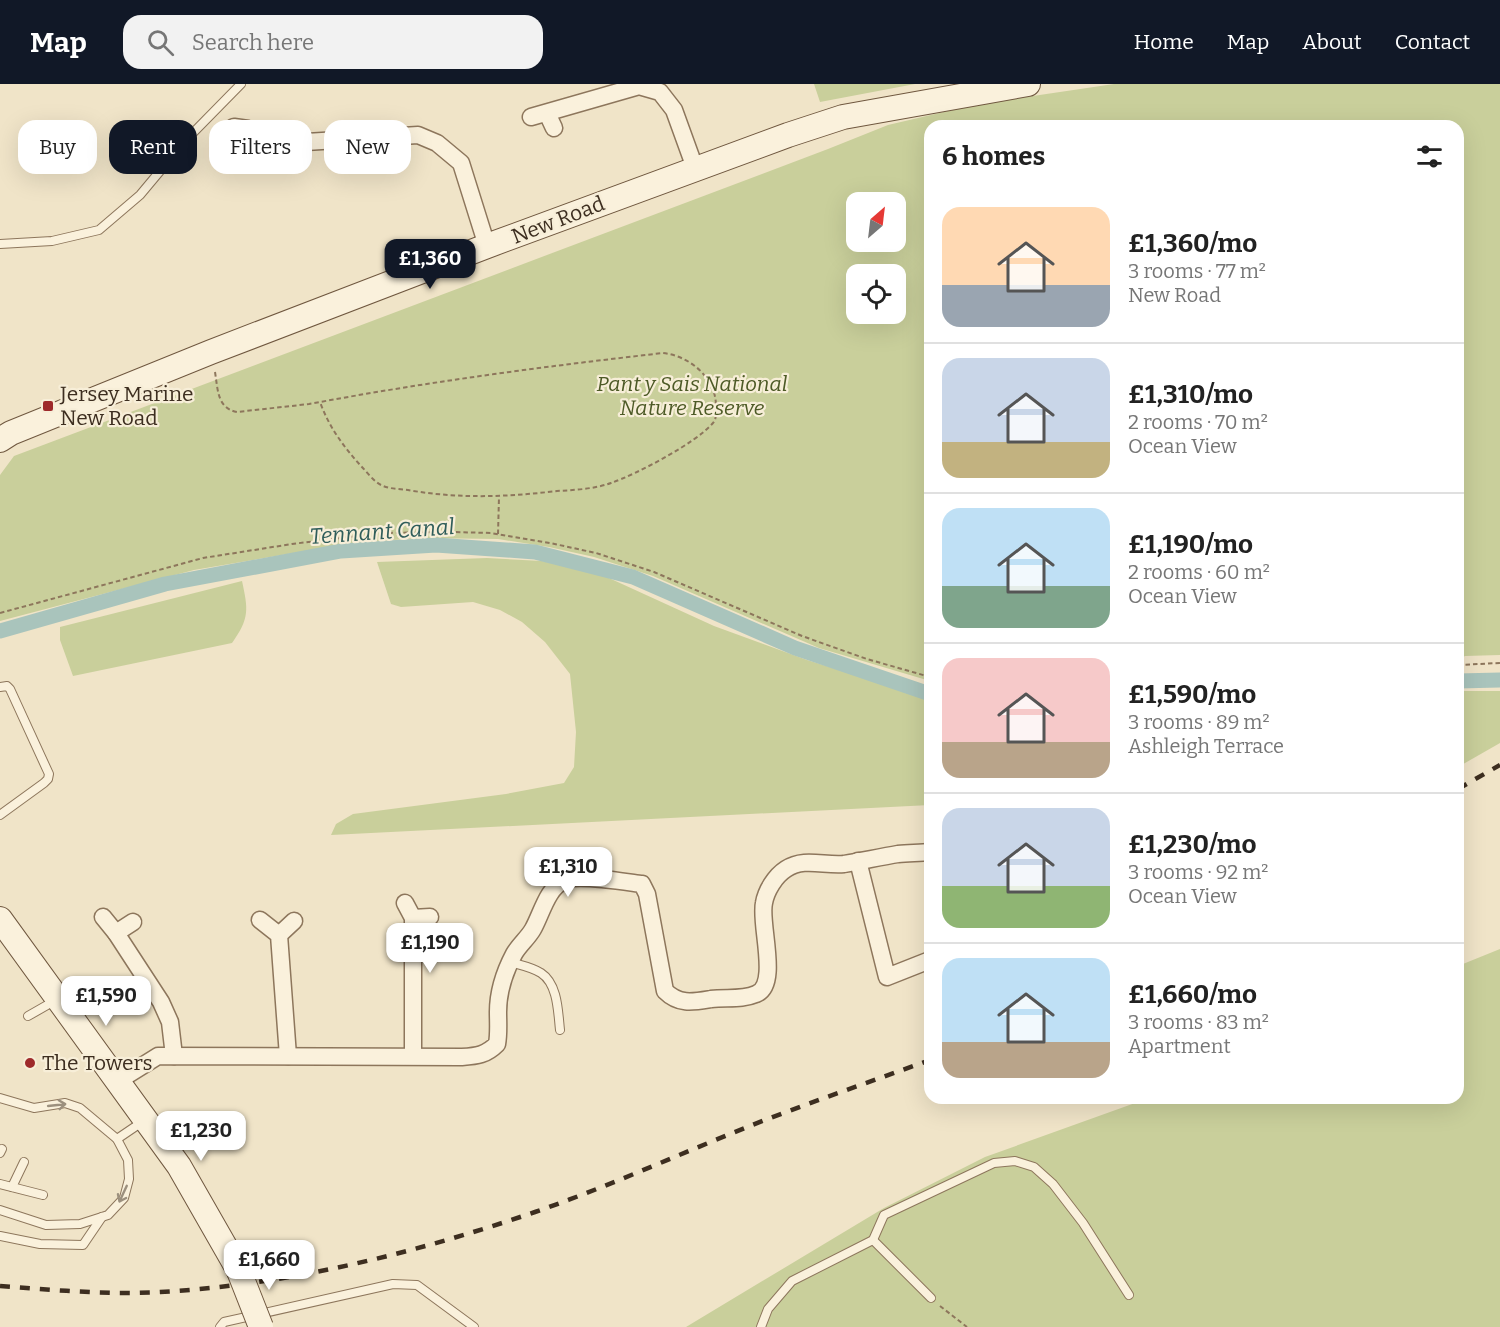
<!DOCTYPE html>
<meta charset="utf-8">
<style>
:root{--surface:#fff;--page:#f2f2f2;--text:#222;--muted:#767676;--line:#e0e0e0;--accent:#111827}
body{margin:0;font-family:Bitter,serif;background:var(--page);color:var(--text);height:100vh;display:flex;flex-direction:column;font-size:22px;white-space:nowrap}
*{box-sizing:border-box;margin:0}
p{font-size:20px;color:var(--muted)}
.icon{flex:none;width:33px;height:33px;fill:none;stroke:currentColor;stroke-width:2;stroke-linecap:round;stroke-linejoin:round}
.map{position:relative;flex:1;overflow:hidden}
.sheet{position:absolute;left:924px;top:36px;width:540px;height:984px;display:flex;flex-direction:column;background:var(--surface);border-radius:18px;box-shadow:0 6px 24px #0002}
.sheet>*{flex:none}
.guide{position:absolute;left:18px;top:36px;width:570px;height:54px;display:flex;gap:12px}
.needle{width:39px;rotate:28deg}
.buttons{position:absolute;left:846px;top:108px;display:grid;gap:12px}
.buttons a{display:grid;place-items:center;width:60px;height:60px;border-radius:12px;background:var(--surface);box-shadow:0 6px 24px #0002;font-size:30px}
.price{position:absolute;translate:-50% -51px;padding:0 14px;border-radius:12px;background:#fff;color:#222;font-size:20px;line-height:39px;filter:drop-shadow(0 2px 3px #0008)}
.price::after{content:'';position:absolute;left:50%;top:36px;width:18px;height:14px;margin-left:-9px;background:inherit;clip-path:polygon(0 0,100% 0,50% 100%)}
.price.on{background:var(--accent);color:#fff}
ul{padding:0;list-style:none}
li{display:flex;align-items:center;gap:18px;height:150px;padding:0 18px}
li+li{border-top:2px solid var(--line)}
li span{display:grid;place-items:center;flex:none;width:168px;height:120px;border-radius:18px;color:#555}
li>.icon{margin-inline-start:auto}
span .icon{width:72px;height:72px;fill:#fffc;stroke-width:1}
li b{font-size:26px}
h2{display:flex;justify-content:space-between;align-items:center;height:72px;padding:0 18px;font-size:26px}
.chip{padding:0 21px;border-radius:18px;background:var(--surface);box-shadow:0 6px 24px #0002;font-size:21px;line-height:54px}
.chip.on{background:var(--accent);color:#fff}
header{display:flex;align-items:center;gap:36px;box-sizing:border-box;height:84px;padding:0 30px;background:var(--accent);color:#fff}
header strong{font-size:28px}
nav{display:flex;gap:33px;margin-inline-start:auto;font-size:21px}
.search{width:420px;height:54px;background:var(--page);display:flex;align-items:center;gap:15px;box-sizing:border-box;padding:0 21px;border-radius:18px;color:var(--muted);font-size:22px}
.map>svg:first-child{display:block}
.green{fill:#c9cf9b;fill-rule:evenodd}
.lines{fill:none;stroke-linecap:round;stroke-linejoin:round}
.canal{stroke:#a9c4bc;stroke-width:15}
.service-casing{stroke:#8d765c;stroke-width:10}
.minor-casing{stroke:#8d765c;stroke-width:19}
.secondary-casing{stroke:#6f573f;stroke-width:26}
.path{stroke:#8d765c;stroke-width:2;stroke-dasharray:4.5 3;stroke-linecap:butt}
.service{stroke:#faf1dc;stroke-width:8}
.minor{stroke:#faf1dc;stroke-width:16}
.secondary{stroke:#faf1dc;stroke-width:24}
.rail{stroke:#3d2e20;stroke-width:4.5;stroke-dasharray:10 10;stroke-linecap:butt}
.secondary-bridge-casing{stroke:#6f573f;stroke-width:26;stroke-linecap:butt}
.secondary-bridge{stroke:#faf1dc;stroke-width:24}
.oneway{stroke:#9c907e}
.poi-dot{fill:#9e2a2b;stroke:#f7eed8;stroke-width:2}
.labels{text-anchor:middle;stroke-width:4.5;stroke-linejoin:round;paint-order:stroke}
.street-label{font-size:21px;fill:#3d2e20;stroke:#f7eed8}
.park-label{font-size:21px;font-style:italic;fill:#4d5a26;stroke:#f7eed8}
.poi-label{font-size:21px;fill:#3d2e20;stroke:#f7eed8;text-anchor:start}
.water-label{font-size:22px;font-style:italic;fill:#2f5d5a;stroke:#f7eed8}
</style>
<header>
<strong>Map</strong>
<div class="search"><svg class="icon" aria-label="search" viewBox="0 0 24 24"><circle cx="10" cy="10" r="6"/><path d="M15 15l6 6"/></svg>Search here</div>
<nav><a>Home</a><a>Map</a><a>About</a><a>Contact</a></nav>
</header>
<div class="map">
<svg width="1500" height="1243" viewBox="0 0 1500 1243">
<rect width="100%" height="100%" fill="#f0e4c8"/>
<g class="green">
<polygon points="814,0 915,0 820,18"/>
<path d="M1114 0H1500V571L1465 572 1458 576V42H930V597L819 564 653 492 594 473 549 463 498 455 420 454 352 459 194 486 0 537V391L14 372 828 65 888 41 978 20ZM856 118H896V158H856ZM856 190H896V230H856Z"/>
<polygon points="487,474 542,477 598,489 714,542 807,576 930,614 930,721 331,751 336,740 353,730 506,710 564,699 574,683 576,648 570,590 545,558 522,538 500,526 473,518 401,523 391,520 377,478"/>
<path d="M242 497C248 525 250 534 232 559L73 592 60 556V543Z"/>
<polygon points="1458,607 1500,607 1500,659 1458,683"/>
<polygon points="1500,865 1500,1243 686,1243 884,1124 985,1073 1149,1014 1458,1014 1458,882"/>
</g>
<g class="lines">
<g class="canal">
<polyline points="0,547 165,500 341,467 436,461 535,468 633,493 795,564 930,610"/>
<polyline points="1458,597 1500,596"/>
</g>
<defs>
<g id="service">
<polyline points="0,160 52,157 99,146 140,111 186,56 241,0"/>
<polyline points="0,603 7,602 10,605 49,690 48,695 44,699 0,731"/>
<path d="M510 878C520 881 532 883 541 889 558 900 558 928 560 946"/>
<polyline points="28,932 56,916"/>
<polyline points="0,1014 34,1024 65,1019 80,1024 117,1055 128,1076 129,1095 124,1114 108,1131 80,1140 46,1141 0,1126"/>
<polyline points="117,1055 145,1036"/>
<polyline points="0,1069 2,1065"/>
<polyline points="0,1100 43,1111"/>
<polyline points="12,1103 24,1078"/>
<polyline points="0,1152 40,1160 83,1161 102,1133"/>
<polyline points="873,1156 931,1214"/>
<polyline points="220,1243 224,1238 393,1200 417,1201 474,1243"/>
<polyline points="761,1243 768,1225 792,1197 873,1156 884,1131 994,1079 1015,1077 1034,1083 1053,1100 1083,1139 1129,1211"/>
</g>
<g id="minor">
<polyline points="547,29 554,44"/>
<polyline points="531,33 639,2 660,8 674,26 695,84"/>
<polyline points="260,60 248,45 234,43 225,49 226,61 242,62 418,51 437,59 461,79 487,162"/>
<polyline points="858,777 887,893 930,876"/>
<polyline points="405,819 413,834 413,972"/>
<polyline points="103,833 116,849 161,918 170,938 174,972"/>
<polyline points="413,834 430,833"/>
<polyline points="260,836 279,851 288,972"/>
<polyline points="116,849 133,838"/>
<polyline points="279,851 294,837"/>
<path d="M118 997 158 972 462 973C477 972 486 971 497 960 499 949 498 938 498 928 498 908 505 887 514 870 519 861 528 854 533 845 542 829 547 804 565 796 578 790 626 798 642 800L647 810 665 907C679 921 693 918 711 915 726 913 742 916 756 910 780 901 759 839 764 819 766 807 775 792 786 785 804 773 824 782 844 780 862 777 880 773 898 770 909 769 919 769 930 768"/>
</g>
<g id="secondary">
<polyline points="0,356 11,349 211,268 487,162 788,51 843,33 1028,0"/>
<polyline points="0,835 179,1082 239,1187"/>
</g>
</defs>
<use href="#service" class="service-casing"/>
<use href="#minor" class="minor-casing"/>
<use href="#secondary" class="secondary-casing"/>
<g class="path">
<path d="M215 288C218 306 217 324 237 328L309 320 320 318C434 297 548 282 663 269 690 272 716 294 716 322 716 328 717 334 713 339 696 359 637 390 611 399 594 405 575 406 557 407 507 413 458 415 408 406 399 405 389 405 381 401 373 397 367 388 361 382 343 362 329 343 320 318"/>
<polyline points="498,450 499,413"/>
<polyline points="0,529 203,474 292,460 381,449 452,448 491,449 550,459 596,469 654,488 802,552 867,575 930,593"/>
<polyline points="1458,581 1500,579"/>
<polyline points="940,1222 967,1243"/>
</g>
<use href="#service" class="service"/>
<use href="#minor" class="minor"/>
<use href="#secondary" class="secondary"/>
<g class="rail">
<polyline points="1458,705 1500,681"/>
<path d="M0 1202C53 1206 107 1211 160 1208 288 1201 415 1169 535 1128 613 1101 688 1066 765 1036 820 1015 875 996 930 976"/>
</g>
<defs>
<polyline id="secondary-bridge" points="239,1187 261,1243"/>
</defs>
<use href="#secondary-bridge" class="secondary-bridge-casing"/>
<use href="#secondary-bridge" class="secondary-bridge"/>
</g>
<defs><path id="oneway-shaft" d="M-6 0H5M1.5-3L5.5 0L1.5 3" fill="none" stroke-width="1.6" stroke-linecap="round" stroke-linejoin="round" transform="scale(1.5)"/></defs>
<g class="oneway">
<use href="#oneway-shaft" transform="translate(57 1021) rotate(-6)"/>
<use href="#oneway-shaft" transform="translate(123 1110) rotate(115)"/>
</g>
<g class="poi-dot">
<rect x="42" y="316" width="12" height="12" rx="3"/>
<circle cx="30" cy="979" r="6"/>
</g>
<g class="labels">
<g class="street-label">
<text transform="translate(558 136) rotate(-21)" y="7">New Road</text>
</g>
<g class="park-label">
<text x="692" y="307">Pant y Sais National<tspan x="692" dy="24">Nature Reserve</tspan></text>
</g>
<g class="poi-label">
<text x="60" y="317">Jersey Marine<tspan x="60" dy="24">New Road</tspan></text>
<text x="42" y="986">The Towers</text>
</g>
<g class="water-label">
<text transform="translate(382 447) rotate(-4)" y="8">Tennant Canal</text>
</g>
</g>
</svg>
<div class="buttons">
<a><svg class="needle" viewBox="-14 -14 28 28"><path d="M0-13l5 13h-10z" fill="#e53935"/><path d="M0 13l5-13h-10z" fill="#767676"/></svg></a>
<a><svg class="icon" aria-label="locate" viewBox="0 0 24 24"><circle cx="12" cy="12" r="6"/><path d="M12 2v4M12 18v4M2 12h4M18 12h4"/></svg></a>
</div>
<b class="price on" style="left:430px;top:206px">£1,360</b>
<b class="price" style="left:568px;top:814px">£1,310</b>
<b class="price" style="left:430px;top:890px">£1,190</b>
<b class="price" style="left:106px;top:943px">£1,590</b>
<b class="price" style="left:201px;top:1078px">£1,230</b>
<b class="price" style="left:269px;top:1207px">£1,660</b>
<div class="guide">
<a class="chip">Buy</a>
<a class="chip on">Rent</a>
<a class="chip">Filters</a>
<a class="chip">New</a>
</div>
<section class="sheet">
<h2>6 homes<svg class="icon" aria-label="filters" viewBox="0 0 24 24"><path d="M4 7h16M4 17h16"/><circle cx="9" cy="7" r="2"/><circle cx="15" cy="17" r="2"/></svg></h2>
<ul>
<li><span style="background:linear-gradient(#ffd9b3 65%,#9aa5b1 0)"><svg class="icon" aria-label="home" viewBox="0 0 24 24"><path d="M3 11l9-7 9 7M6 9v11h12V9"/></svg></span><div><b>£1,360/mo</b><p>3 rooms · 77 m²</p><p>New Road</p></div></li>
<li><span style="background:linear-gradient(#c9d6e8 70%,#c2b280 0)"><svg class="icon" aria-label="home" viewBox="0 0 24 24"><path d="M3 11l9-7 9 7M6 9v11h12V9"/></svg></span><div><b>£1,310/mo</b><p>2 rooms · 70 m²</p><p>Ocean View</p></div></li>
<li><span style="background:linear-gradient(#bfe0f5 65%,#7fa58c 0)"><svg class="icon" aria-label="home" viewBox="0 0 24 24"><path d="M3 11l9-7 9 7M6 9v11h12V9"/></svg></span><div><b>£1,190/mo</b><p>2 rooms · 60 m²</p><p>Ocean View</p></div></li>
<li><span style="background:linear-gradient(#f6c9c9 70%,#b9a48a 0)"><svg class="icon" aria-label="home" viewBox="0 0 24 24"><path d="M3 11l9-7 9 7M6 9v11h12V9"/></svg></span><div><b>£1,590/mo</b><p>3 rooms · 89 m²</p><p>Ashleigh Terrace</p></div></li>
<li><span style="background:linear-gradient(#c9d6e8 65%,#8fb573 0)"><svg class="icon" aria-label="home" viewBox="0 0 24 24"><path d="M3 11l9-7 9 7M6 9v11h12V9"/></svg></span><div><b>£1,230/mo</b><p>3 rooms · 92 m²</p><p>Ocean View</p></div></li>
<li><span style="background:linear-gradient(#bfe0f5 70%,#b9a48a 0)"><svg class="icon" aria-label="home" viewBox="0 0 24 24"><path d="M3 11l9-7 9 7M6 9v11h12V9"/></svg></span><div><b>£1,660/mo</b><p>3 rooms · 83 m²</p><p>Apartment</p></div></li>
</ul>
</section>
</div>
